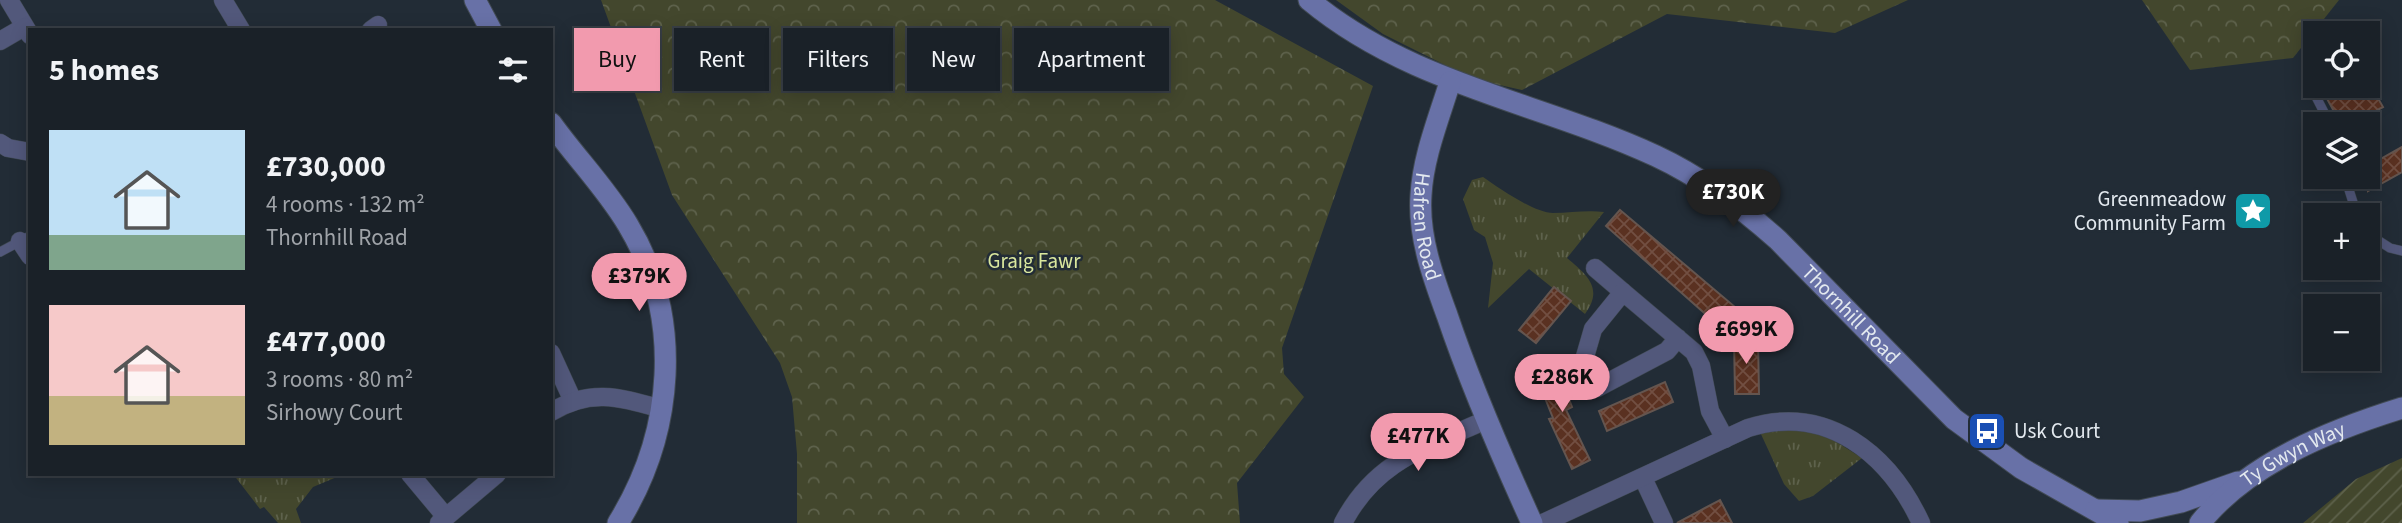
<!DOCTYPE html>
<meta charset="utf-8">
<style>
:root{--surface:#1a2128;--page:#232930;--text:#f1f3f6;--muted:#9fa3a8;--line:#383e45;--accent:#f29aae}
body{margin:0;font-family:"Source Sans 3",sans-serif;background:var(--page);color:var(--text);height:100vh;display:flex;flex-direction:column;font-size:26px;white-space:nowrap}
*{box-sizing:border-box;margin:0}
p{font-size:23px;color:var(--muted)}
.icon{flex:none;width:38px;height:38px;fill:none;stroke:currentColor;stroke-width:2;stroke-linecap:round;stroke-linejoin:round}
.map{position:relative;flex:1;overflow:hidden}
.panel{position:absolute;left:28px;top:28px;width:525px;height:448px;display:flex;flex-direction:column;background:var(--surface);border-radius:0px;box-shadow:0 4px 18px #0003,0 0 0 2px var(--line)}
.panel>*{flex:none}
.guide{position:absolute;left:574px;top:28px;width:665px;height:63px;display:flex;gap:14px}
.controls{position:absolute;left:2303px;top:21px;display:grid;gap:14px}
.controls a{display:grid;place-items:center;width:77px;height:77px;border-radius:0px;background:var(--surface);box-shadow:0 4px 18px #0003,0 0 0 2px var(--line);font-size:35px}
.price{position:absolute;translate:-50% -60px;padding:0 16px;border-radius:24px;background:var(--accent);color:#111;font-size:23px;line-height:46px;filter:drop-shadow(0 2px 4px #0008)}
.price::after{content:'';position:absolute;left:50%;top:42px;width:21px;height:16px;margin-left:-10px;background:inherit;clip-path:polygon(0 0,100% 0,50% 100%)}
.price.selected{background:#222;color:#fff}
ul{padding:0;list-style:none}
li{display:flex;align-items:center;gap:21px;height:175px;padding:0 21px}
li span{display:grid;place-items:center;flex:none;width:196px;height:140px;border-radius:0px;color:#555}
li>.icon{margin-inline-start:auto}
span .icon{width:84px;height:84px;fill:#fffc;stroke-width:1}
li b{font-size:30px}
h2{display:flex;justify-content:space-between;align-items:center;height:84px;padding:0 21px;font-size:30px}
.pill{padding:0 24px;border-radius:0px;background:var(--surface);box-shadow:0 4px 18px #0003,0 0 0 2px var(--line);font-size:24px;line-height:63px}
.pill.selected{background:var(--accent);color:#111}
.map>svg:first-child{display:block}
.grass{fill:url(#grass-tufts)}
.forest{fill:url(#forest-crowns)}
.garden{fill:url(#garden-furrows)}
.building{fill:url(#building-cross-hatch);stroke:#64554f;stroke-width:2}
.lines{fill:none;stroke-linecap:round;stroke-linejoin:round}
.lane-casing{stroke:#414a54;stroke-width:10}
.street-casing{stroke:#414a54;stroke-width:19}
.secondary-casing{stroke:#414a54;stroke-width:23}
.lane{stroke:#52587b;stroke-width:9}
.street{stroke:#52587b;stroke-width:18}
.secondary{stroke:#6871a7;stroke-width:21}
.labels{text-anchor:middle;stroke-width:5;stroke-linejoin:round;paint-order:stroke}
.poi-label{font-size:21px;fill:#e3e9ef;stroke:#222c36;text-anchor:end}
.street-label{font-size:21px;fill:#e3e9ef;stroke:#222c36}
.park-label{font-size:21px;fill:#dae79e;stroke:#222c36}
</style>
<div class="map">
<svg width="2402" height="523" viewBox="0 0 2402 523">
<defs>
<pattern id="grass-tufts" width="24" height="20" patternUnits="userSpaceOnUse" patternTransform="scale(1.75)"><rect width="24" height="20" fill="#43472d"/><path d="M3 7l-1-3M5 7V3M7 7l1-3M15 17l-1-3M17 17v-4M19 17l1-3" fill="none" stroke="#5e624c"/></pattern>
<pattern id="forest-crowns" width="20" height="18" patternUnits="userSpaceOnUse" patternTransform="scale(1.75)"><rect width="20" height="18" fill="#43472d"/><path d="M2 6a3 3 0 1 1 6 0M12 15a3 3 0 1 1 6 0" fill="none" stroke="#5e624c"/></pattern>
<pattern id="garden-furrows" width="10" height="10" patternUnits="userSpaceOnUse" patternTransform="scale(1.75)"><rect width="10" height="10" fill="#43472d"/><path d="M-1 1l2-2M0 10L10 0M9 11l2-2" fill="none" stroke="#5e624c"/></pattern>
<pattern id="building-cross-hatch" width="8" height="8" patternUnits="userSpaceOnUse" patternTransform="scale(1.75)"><rect width="8" height="8" fill="#5a3121"/><path d="M0 0l8 8M0 8l8-8" fill="none" stroke="#724f42"/></pattern>
</defs>
<rect width="100%" height="100%" fill="#222c36"/>
<g class="grass">
<path d="M1483 177C1499 188 1534 213 1553 213 1571 213 1586 210 1604 212L1567 258C1587 275 1604 288 1585 314L1529 269 1488 308 1493 263 1485 237 1474 230 1463 199 1472 180Z"/>
<polygon points="1800,429 1827,436 1862,458 1813,496 1799,501 1784,484 1760,432"/>
<polygon points="233,474 344,474 313,487 296,509 301,523 278,523 264,507 260,509"/>
</g>
<g class="forest">
<polygon points="601,0 1215,0 1373,86 1282,348 1284,374 1304,397 1237,483 1240,523 797,523 797,454 792,397 780,363 672,195"/>
<polygon points="1336,0 1908,0 1835,33 1667,14 1522,90 1473,79 1383,34"/>
<polygon points="2142,0 2339,0 2293,58 2190,70"/>
</g>
<polygon class="garden" points="2402,458 2402,523 2303,523 2356,479"/>
<g class="building">
<polygon points="2320,86 2371,86 2383,107 2352,124 2341,124"/>
<polygon points="2402,147 2402,172 2368,191 2368,166"/>
<polygon points="1620,210 1735,307 1719,326 1606,226"/>
<polygon points="1554,287 1571,301 1536,343 1519,330"/>
<polygon points="1734,339 1758,339 1759,394 1735,394"/>
<polygon points="1553,358 1572,407 1566,410 1590,460 1572,469 1549,419 1553,418 1545,398 1549,397 1535,366"/>
<polygon points="1665,382 1673,402 1607,431 1599,411"/>
<polygon points="1720,500 1732,523 1677,523 1705,508"/>
</g>
<g class="lines">
<defs>
<g id="lane">
<polyline points="2315,79 2311,87 2330,124"/>
<polyline points="2345,177 2357,215"/>
<polyline points="2368,234 2390,248 2402,251"/>
<polyline points="0,252 30,236"/>
</g>
<g id="street">
<polyline points="9,0 30,35"/>
<polyline points="223,0 241,30"/>
<polyline points="371,30 378,25"/>
<polyline points="0,41 24,27"/>
<polyline points="0,143 8,148 30,152"/>
<polyline points="20,241 30,256"/>
<polyline points="1595,268 1623,292"/>
<polyline points="1678,338 1667,351 1597,388 1584,360 1593,329 1623,292 1694,352 1701,366 1710,411 1725,439"/>
<polyline points="551,353 572,399"/>
<path d="M551 412C591 388 619 397 662 409"/>
<polyline points="410,474 446,517"/>
<polyline points="1643,478 1664,523"/>
<polyline points="439,523 497,474"/>
<path d="M1343 523C1375 461 1426 447 1486 420"/>
<path d="M1543 523 1748 428C1827 403 1889 454 1921 523"/>
</g>
<g id="secondary">
<polyline points="475,0 491,30"/>
<path id="s1" d="M1309 0C1410 84 1539 102 1656 156 1701 177 1741 207 1778 240L1954 419 2021 468 2118 523"/>
<path id="s2" d="M1450 82C1439 118 1423 157 1421 195 1418 236 1433 277 1447 315 1471 386 1501 455 1532 523"/>
<path d="M551 123C576 158 606 188 628 225 684 318 674 433 618 523"/>
<polyline points="2096,510 2140,511 2181,502 2238,482"/>
<path id="s3" d="M2200 523C2248 463 2331 430 2402 408"/>
</g>
</defs>
<use href="#lane" class="lane-casing"/>
<use href="#street" class="street-casing"/>
<use href="#secondary" class="secondary-casing"/>
<use href="#lane" class="lane"/>
<use href="#street" class="street"/>
<use href="#secondary" class="secondary"/>
</g>
<defs>
<symbol id="sight-square" viewBox="-11 -11 22 22"><rect x="-9" y="-9" width="18" height="18" rx="4" fill="#0f9aa8" stroke="#222c36"/><path d="M0-6L1.8-2.2L6-1.7L2.9 1.2L3.7 5.4L0 3.3L-3.7 5.4L-2.9 1.2L-6-1.7L-1.8-2.2Z" fill="#fff"/></symbol>
<symbol id="bus-square" viewBox="-11 -11 22 22"><rect x="-9" y="-9" width="18" height="18" rx="4" fill="#1a4fb4" stroke="#222c36"/><path d="M-5-6H5V4H4V6H2V4H-2V6H-4V4H-5ZM-3.5-4V0h7V-4ZM-3.5 1.2v1.5H-2V1.2ZM2 1.2v1.5H3.5V1.2Z" fill="#fff"/></symbol>
</defs>
<g fill-rule="evenodd">
<use href="#sight-square" x="2231" y="189" width="44" height="44"/>
<use href="#bus-square" x="1965" y="409" width="44" height="44"/>
</g>
<g class="labels">
<g class="poi-label">
<text x="2226" y="206">Greenmeadow<tspan x="2226" dy="24">Community Farm</tspan></text>
<text x="2014" y="438" text-anchor="start">Usk Court</text>
</g>
<g class="street-label">
<text dy="7" stroke="none"><textPath href="#s2" startOffset="149">Hafren Road</textPath></text>
<text dy="7" stroke="none"><textPath href="#s1" startOffset="635">Thornhill Road</textPath></text>
<text dy="7" stroke="none"><textPath href="#s3" startOffset="117">Ty Gwyn Way</textPath></text>
</g>
<g class="park-label">
<text x="1034" y="268">Graig Fawr</text>
</g>
</g>
</svg>
<div class="controls">
<a><svg class="icon" aria-label="locate" viewBox="0 0 24 24"><circle cx="12" cy="12" r="6"/><path d="M12 2v4M12 18v4M2 12h4M18 12h4"/></svg></a>
<a><svg class="icon" aria-label="layers" viewBox="0 0 24 24"><path d="M12 4l9 5-9 5-9-5zM3 14l9 5 9-5"/></svg></a>
<a>+</a>
<a>−</a>
</div>
<b class="price selected" style="left:1733px;top:229px">£730K</b>
<b class="price" style="left:639px;top:313px">£379K</b>
<b class="price" style="left:1746px;top:366px">£699K</b>
<b class="price" style="left:1562px;top:414px">£286K</b>
<b class="price" style="left:1418px;top:473px">£477K</b>
<div class="guide">
<a class="pill selected">Buy</a>
<a class="pill">Rent</a>
<a class="pill">Filters</a>
<a class="pill">New</a>
<a class="pill">Apartment</a>
</div>
<section class="panel">
<h2>5 homes<svg class="icon" aria-label="filters" viewBox="0 0 24 24"><path d="M4 7h16M4 17h16"/><circle cx="9" cy="7" r="2"/><circle cx="15" cy="17" r="2"/></svg></h2>
<ul>
<li><span style="background:linear-gradient(#bfe0f5 75%,#7fa58c 0)"><svg class="icon" aria-label="home" viewBox="0 0 24 24"><path d="M3 11l9-7 9 7M6 9v11h12V9"/></svg></span><div><b>£730,000</b><p>4 rooms · 132 m²</p><p>Thornhill Road</p></div></li>
<li><span style="background:linear-gradient(#f6c9c9 65%,#c2b280 0)"><svg class="icon" aria-label="home" viewBox="0 0 24 24"><path d="M3 11l9-7 9 7M6 9v11h12V9"/></svg></span><div><b>£477,000</b><p>3 rooms · 80 m²</p><p>Sirhowy Court</p></div></li>
</ul>
</section>
</div>
